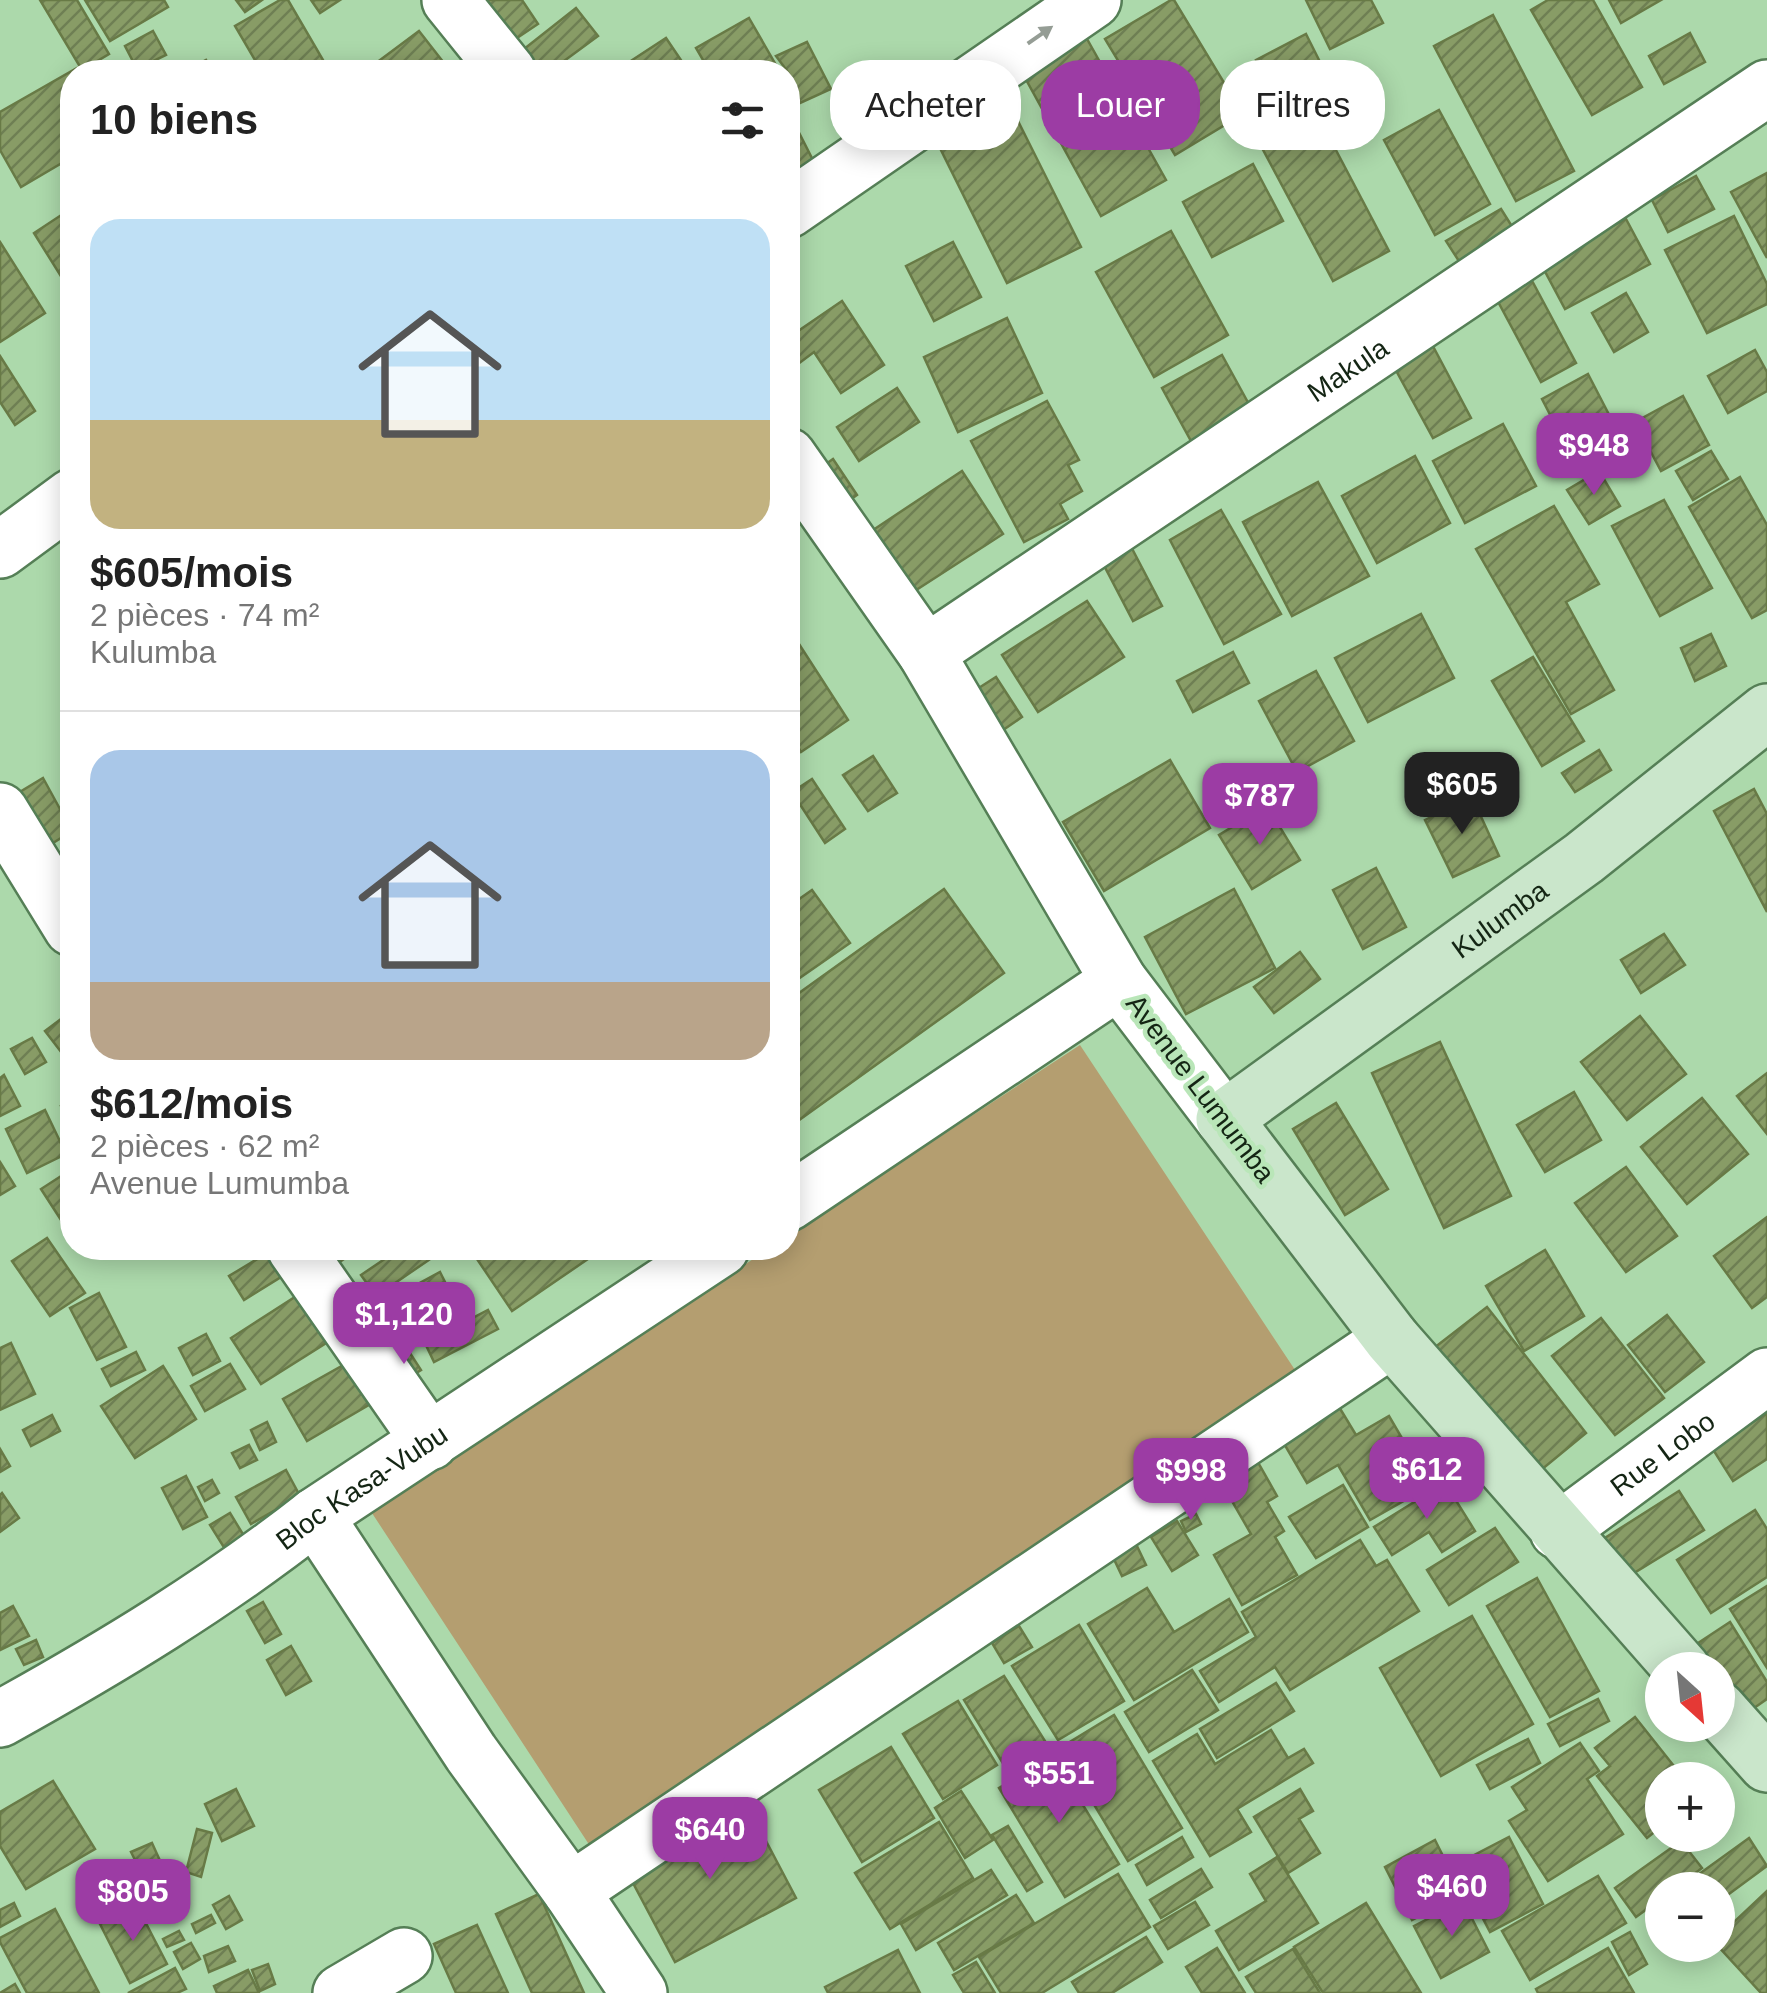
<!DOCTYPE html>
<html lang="fr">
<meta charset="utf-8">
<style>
:root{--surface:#fff;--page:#f2f2f2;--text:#222;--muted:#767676;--line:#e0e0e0;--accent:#9c3ca4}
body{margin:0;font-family:Arial,sans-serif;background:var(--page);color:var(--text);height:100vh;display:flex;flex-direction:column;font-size:38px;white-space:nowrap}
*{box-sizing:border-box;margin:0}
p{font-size:32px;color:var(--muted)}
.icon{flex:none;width:55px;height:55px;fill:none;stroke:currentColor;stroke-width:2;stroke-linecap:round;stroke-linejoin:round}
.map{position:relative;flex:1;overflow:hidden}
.sheet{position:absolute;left:60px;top:60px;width:740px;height:1200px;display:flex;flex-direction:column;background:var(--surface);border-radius:40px;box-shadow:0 5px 25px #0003}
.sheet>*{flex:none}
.hud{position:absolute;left:830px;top:60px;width:785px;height:90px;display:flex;gap:20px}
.needle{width:65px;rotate:153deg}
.controls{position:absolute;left:1645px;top:1652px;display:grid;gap:20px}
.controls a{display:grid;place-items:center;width:90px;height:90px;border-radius:50%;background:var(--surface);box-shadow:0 5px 25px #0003;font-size:50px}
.price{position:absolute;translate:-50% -85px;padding:0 22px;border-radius:20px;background:var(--accent);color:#fff;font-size:32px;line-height:65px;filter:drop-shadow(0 2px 5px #0008)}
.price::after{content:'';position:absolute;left:50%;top:60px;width:30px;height:22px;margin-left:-15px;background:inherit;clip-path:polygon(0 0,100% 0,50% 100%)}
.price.on{background:#222;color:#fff}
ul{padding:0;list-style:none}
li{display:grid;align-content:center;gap:20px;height:530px;padding:0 30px}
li+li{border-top:2px solid var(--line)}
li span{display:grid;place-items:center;height:310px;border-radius:30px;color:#555}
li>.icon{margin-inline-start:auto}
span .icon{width:180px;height:180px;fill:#fffc;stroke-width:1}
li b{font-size:42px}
h2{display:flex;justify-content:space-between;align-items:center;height:120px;padding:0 30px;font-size:42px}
.pill{padding:0 35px;border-radius:40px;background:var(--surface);box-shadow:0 5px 25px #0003;font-size:35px;line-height:90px}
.pill.on{background:var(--accent);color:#fff}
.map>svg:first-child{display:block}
.green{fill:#b49e70}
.building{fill:url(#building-hatch);stroke:#687a46;stroke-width:2.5}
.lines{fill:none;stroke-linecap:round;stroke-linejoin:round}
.street-casing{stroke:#557f56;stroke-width:60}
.secondary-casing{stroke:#557f56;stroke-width:60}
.street{stroke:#fff;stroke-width:55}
.secondary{stroke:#cae6cb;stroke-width:55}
.oneway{fill:#959d95}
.labels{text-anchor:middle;stroke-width:9;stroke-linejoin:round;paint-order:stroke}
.street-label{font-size:28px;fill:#142514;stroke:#b9e6b8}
</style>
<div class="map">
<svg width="1767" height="1993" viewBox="0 0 1767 1993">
<defs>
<pattern id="building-hatch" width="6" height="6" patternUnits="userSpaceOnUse" patternTransform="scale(2.5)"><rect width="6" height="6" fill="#889c66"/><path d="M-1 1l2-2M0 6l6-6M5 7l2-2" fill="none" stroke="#6e7f53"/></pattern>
</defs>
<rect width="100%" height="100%" fill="#acd9ab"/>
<polygon class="green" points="1080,1045 1301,1379 590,1846 370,1510 770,1248 788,1248 788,1236"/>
<g class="building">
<polygon points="40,0 77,0 109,54 82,70"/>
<polygon points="85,0 164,0 168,7 110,41"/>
<polygon points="236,0 262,0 245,12"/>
<polygon points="280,0 288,0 330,72 262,72 235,26"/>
<polygon points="311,0 340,0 320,13"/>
<polygon points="475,0 522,0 538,24 505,46"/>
<polygon points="1171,0 1174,0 1243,114 1175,155 1105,39"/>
<polygon points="1306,0 1371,0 1383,23 1330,49"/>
<polygon points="1548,0 1593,0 1642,87 1592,115 1531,10"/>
<polygon points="1609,0 1661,0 1621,23"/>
<polygon points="576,8 598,36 549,72 526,72 514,57"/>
<polygon points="1493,15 1574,171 1516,201 1434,46"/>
<polygon points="749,18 780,72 710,72 696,48"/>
<polygon points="1082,30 1166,180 1101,216 1018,65"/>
<polygon points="153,31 166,55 137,69 125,46"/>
<polygon points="419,31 451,72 364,72"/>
<polygon points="1690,33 1705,62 1664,84 1649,56"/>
<polygon points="1306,34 1332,86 1282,111 1256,60"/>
<polygon points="666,38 689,72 614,72"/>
<polygon points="807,42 831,89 800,103 788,72 776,56"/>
<polygon points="206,60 213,72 184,72"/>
<polygon points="77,68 79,72 72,72 72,157 21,187 0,150 0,112"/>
<polygon points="1005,95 1081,247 1007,283 932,132"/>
<polygon points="1439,110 1490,204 1435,235 1384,140"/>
<polygon points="788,111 820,174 788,190"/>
<polygon points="1318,116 1389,251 1333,281 1261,146"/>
<polygon points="1253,164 1283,221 1212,257 1183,202"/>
<polygon points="1767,173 1767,258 1731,192"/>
<polygon points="1696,176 1714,209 1668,232 1652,200"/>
<polygon points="72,208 72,294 34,233"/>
<polygon points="1501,209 1520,239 1466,272 1446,241"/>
<polygon points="1734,216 1767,284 1767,304 1707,333 1665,250"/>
<polygon points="1626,219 1650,264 1565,309 1541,264"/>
<polygon points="1171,231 1228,335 1154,377 1096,272"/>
<polygon points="0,242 45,313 0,342"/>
<polygon points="953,242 981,297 934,321 906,266"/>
<polygon points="1530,277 1576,363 1541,382 1495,296"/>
<polygon points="1626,293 1648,332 1614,352 1592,313"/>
<polygon points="842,301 884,365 841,393 814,352 798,364 788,349 788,338"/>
<polygon points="1007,318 1042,393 958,432 924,357"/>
<polygon points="1426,333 1471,418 1433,438 1387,354"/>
<polygon points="1755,350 1767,372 1767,391 1728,413 1708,376"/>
<polygon points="1222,355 1251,408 1191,441 1162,388"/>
<polygon points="0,356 35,411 15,425 0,402"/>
<polygon points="1588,374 1619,434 1573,459 1542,399"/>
<polygon points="897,388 919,422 859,461 837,427"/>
<polygon points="1683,396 1709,445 1661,471 1635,422"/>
<polygon points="1047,401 1079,460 1068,465 1082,491 1060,504 1068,519 1024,542 971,441"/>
<polygon points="1503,424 1536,486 1465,523 1433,461"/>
<polygon points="1711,451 1728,479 1693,500 1676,471"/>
<polygon points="1415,456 1450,523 1377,563 1342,496"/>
<polygon points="833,459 857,495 840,507 816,471"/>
<polygon points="962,471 1003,534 896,603 855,542"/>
<polygon points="1599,471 1620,506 1589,524 1567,490"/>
<polygon points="1740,477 1767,525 1767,610 1752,618 1689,507"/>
<polygon points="1318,482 1369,576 1292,616 1243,522"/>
<polygon points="1664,500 1712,588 1660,616 1612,526"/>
<polygon points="1554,506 1599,584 1566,602 1614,690 1571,714 1476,549"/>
<polygon points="1221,510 1281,614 1224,644 1170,540"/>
<polygon points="1127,539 1162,606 1133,621 1098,554"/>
<polygon points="1087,601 1124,657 1038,712 1002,655"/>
<polygon points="1421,614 1454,678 1368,722 1335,658"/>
<polygon points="788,627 848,720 801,752 788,731"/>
<polygon points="1711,634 1726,666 1695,681 1681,648"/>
<polygon points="1233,652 1249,683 1193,712 1177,681"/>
<polygon points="1533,657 1584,741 1542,766 1492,681"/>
<polygon points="1316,671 1354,741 1297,772 1259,701"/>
<polygon points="996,677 1022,717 990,739 963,698"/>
<polygon points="1599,750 1611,770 1575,792 1562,773"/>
<polygon points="873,756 897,793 868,811 843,775"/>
<polygon points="1170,760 1210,828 1104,891 1063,822"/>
<polygon points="43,778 72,831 37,853 5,801"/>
<polygon points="812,779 845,829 825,843 792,792"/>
<polygon points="1754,789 1767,814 1767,912 1714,811"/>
<polygon points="1472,797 1499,856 1453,877 1425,820"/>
<polygon points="1267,806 1300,860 1252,889 1219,835"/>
<polygon points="1376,868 1406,927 1363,949 1333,890"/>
<polygon points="944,889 1004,973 788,1128 788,1001"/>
<polygon points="1234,889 1275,968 1186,1014 1145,937"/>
<polygon points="812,890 850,943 788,986 788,907"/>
<polygon points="1664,934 1685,965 1641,993 1621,960"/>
<polygon points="1300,952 1320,979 1274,1013 1254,987"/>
<polygon points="65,1016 72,1026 72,1052 65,1057 45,1031"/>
<polygon points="1640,1016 1686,1074 1627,1120 1581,1062"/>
<polygon points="32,1038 46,1062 25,1074 11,1049"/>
<polygon points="1440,1042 1511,1196 1444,1228 1372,1073"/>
<polygon points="1767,1073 1767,1134 1737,1096"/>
<polygon points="4,1075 20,1106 0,1116 0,1078"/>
<polygon points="1574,1092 1601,1140 1545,1172 1517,1125"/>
<polygon points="1702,1098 1748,1154 1687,1204 1641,1147"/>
<polygon points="72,1101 72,1131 61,1106"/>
<polygon points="1336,1103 1388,1189 1345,1215 1293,1129"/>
<polygon points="45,1110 66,1154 27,1173 6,1129"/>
<polygon points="0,1162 15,1186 0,1195"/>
<polygon points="1626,1167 1677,1236 1626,1272 1575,1203"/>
<polygon points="72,1169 72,1237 41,1189"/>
<polygon points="1767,1217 1767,1297 1752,1308 1714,1256"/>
<polygon points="47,1238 85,1293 50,1316 12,1261"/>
<polygon points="308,1248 360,1248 325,1272"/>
<polygon points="401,1248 435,1248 439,1253 376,1296 361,1275"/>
<polygon points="481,1248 604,1248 512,1311 473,1253"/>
<polygon points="274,1249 289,1272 244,1300 229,1276"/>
<polygon points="1545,1250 1584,1316 1524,1351 1486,1286"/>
<polygon points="440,1272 449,1290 404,1314 394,1297"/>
<polygon points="312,1286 342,1333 261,1384 231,1338"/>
<polygon points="99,1293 126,1347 97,1360 70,1308"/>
<polygon points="1487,1307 1586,1433 1535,1475 1434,1348"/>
<polygon points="386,1309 393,1322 366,1336 359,1323"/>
<polygon points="488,1310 498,1329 434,1362 425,1343"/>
<polygon points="1667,1315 1704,1362 1665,1392 1628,1345"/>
<polygon points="1601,1318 1664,1398 1615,1435 1552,1356"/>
<polygon points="206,1334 220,1361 193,1375 179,1348"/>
<polygon points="11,1343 35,1394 0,1410 0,1348"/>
<polygon points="408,1350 421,1370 398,1384 387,1363"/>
<polygon points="136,1352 145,1370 111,1386 102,1369"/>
<polygon points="356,1358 379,1399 307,1441 283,1399"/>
<polygon points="230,1364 245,1389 205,1411 191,1386"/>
<polygon points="163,1366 196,1419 135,1458 101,1406"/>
<polygon points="1333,1397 1356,1435 1389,1416 1430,1486 1370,1520 1338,1465 1307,1483 1276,1430"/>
<polygon points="1767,1413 1767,1459 1733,1481 1712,1448"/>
<polygon points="52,1415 60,1431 31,1446 23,1430"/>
<polygon points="267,1422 276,1442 260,1450 251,1430"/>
<polygon points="249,1445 257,1460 240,1468 232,1453"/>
<polygon points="0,1449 10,1466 0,1472"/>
<polygon points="1251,1450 1277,1496 1267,1502 1284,1531 1275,1537 1297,1575 1242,1605 1214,1555 1251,1534 1214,1470"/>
<polygon points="286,1470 300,1496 251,1524 236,1497"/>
<polygon points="186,1476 207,1517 183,1529 162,1488"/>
<polygon points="212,1480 219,1493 205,1501 198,1487"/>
<polygon points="1445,1483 1475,1531 1442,1552 1429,1532 1392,1555 1374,1527"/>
<polygon points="1343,1485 1368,1527 1316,1558 1289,1517"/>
<polygon points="1679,1491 1704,1530 1621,1581 1597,1543"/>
<polygon points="2,1493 19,1518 0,1532 0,1495"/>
<polygon points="1755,1510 1767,1529 1767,1577 1711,1613 1677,1560"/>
<polygon points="230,1513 244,1536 225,1549 210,1525"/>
<polygon points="1196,1514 1201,1524 1186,1532 1181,1521"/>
<polygon points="1177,1521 1198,1555 1172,1571 1151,1537"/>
<polygon points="1495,1528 1518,1562 1449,1605 1427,1570"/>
<polygon points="1360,1540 1376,1566 1387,1560 1419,1611 1290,1690 1275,1667 1219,1702 1200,1671 1256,1637 1242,1612"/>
<polygon points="1136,1544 1146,1565 1122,1576 1112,1555"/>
<polygon points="1537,1578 1599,1691 1550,1717 1487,1606"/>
<polygon points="1767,1586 1767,1668 1730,1609"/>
<polygon points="1147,1588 1174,1632 1229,1599 1248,1632 1134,1700 1088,1624"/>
<polygon points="263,1602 281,1634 265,1643 247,1611"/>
<polygon points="13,1606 29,1636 0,1650 0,1613"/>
<polygon points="1472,1616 1533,1724 1441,1776 1380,1668"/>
<polygon points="1730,1622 1767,1682 1767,1699 1744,1715 1698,1643"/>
<polygon points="1079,1625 1124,1701 1058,1740 1012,1666"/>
<polygon points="1019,1626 1032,1647 1004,1663 992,1643"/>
<polygon points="36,1640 43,1657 24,1665 16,1649"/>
<polygon points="291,1646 311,1681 286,1695 267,1660"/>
<polygon points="1192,1670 1218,1710 1149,1752 1125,1712"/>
<polygon points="1004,1676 1045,1741 1004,1765 964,1700"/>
<polygon points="1276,1683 1294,1711 1217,1758 1200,1729"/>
<polygon points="1598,1699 1609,1721 1560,1746 1548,1724"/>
<polygon points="958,1701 997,1765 943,1799 903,1734"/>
<polygon points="1114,1715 1182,1828 1128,1861 1060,1748"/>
<polygon points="1635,1717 1685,1780 1662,1780 1662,1826 1647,1838 1597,1776 1610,1766 1595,1748"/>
<polygon points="1271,1730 1288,1758 1304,1749 1313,1763 1237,1809 1251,1832 1210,1856 1153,1761 1197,1734 1215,1764"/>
<polygon points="1528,1739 1540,1763 1490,1789 1477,1765"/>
<polygon points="1580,1743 1599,1771 1587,1779 1623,1834 1548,1881 1509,1821 1527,1810 1512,1787"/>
<polygon points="891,1747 934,1818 862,1862 819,1790"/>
<polygon points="1053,1756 1119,1864 1065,1897 999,1788"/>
<polygon points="53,1781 95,1849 26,1889 0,1846 0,1812"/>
<polygon points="236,1789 254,1826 222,1841 205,1804"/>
<polygon points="1300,1789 1313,1811 1299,1819 1320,1853 1288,1873 1254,1817"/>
<polygon points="961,1791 993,1840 965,1858 935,1808"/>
<polygon points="746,1803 796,1898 675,1962 624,1866"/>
<polygon points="939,1822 973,1878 890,1929 855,1873"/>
<polygon points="1008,1826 1042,1882 1027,1891 992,1835"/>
<polygon points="197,1829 212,1833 201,1877 186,1872"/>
<polygon points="1182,1837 1193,1857 1147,1885 1136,1865"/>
<polygon points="1509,1837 1543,1904 1490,1932 1455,1865"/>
<polygon points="1749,1838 1767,1866 1718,1902 1718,1890 1677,1890"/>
<polygon points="1435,1840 1462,1894 1412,1920 1385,1867"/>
<polygon points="1681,1841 1702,1868 1673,1890 1662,1890 1662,1898 1636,1917 1615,1888"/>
<polygon points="152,1843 176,1896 155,1905 143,1879 127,1886 120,1873 137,1864 131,1852"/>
<polygon points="1277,1857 1318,1923 1239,1970 1216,1931 1266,1901 1250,1874"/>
<polygon points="1201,1869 1212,1887 1161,1918 1150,1900"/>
<polygon points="991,1870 1007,1895 916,1950 901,1924"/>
<polygon points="1118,1874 1150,1927 1042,1993 1001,1993 979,1957"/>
<polygon points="1598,1876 1626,1923 1530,1980 1502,1931"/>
<polygon points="119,1877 133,1903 102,1920 93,1902 114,1891 109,1882"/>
<polygon points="1767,1891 1767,1993 1761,1993 1717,1945 1718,1937"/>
<polygon points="539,1894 584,1993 532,1993 496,1914"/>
<polygon points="1016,1895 1034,1923 954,1970 938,1943"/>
<polygon points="229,1896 242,1920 226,1929 213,1905"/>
<polygon points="1463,1901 1489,1952 1441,1978 1414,1926"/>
<polygon points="1195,1902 1209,1925 1168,1949 1154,1926"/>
<polygon points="14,1903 20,1916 0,1927 0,1910"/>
<polygon points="1366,1903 1421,1993 1323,1993 1294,1947"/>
<polygon points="137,1906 167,1964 130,1983 100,1924"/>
<polygon points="55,1909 99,1993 27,1993 0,1942 0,1938"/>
<polygon points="211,1915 215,1923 196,1933 192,1924"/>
<polygon points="477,1925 508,1993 456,1993 434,1944"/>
<polygon points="179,1931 184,1940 167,1947 163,1939"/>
<polygon points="1630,1932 1647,1964 1629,1975 1612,1942"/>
<polygon points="1146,1937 1162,1962 1112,1993 1079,1993 1072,1982"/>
<polygon points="191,1943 200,1959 183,1969 174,1952"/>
<polygon points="228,1946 235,1961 209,1972 204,1956"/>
<polygon points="1217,1948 1245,1993 1202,1993 1186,1967"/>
<polygon points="1608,1948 1634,1993 1538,1993 1536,1989"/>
<polygon points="1293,1949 1320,1993 1256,1993 1246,1977"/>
<polygon points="898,1950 920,1993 828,1993 825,1987"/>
<polygon points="976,1962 995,1993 964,1993 953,1975"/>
<polygon points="268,1964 275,1984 260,1991 252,1970"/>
<polygon points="175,1968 186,1989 177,1993 128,1993"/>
<polygon points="248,1970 259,1993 217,1993 214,1986"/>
<polygon points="15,1984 20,1993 0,1993"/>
</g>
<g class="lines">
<defs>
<g id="street">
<polyline points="450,0 508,72"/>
<polyline points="788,210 1093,0"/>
<polyline points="788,456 926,653 1119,981 1224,1119"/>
<polyline points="0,550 72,497"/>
<path id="s1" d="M926 653 1767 88"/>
<polyline points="0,811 72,928"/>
<polyline points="788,1203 1119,981"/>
<polyline points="295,1248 430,1442"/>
<polyline points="315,1516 471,1753 571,1891 1392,1339"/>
<path id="s2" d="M1558 1531 1767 1376"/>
<path id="s3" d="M0 1719C110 1658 216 1594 315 1516L721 1248"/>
<polyline points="571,1891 639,1993"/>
<polyline points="341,1993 404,1956"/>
</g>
<g id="secondary">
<path id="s4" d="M1683 1670 1392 1339 1224 1119 1584 858 1767 712"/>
<polyline points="1718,1709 1767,1764"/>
</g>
</defs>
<use href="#street" class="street-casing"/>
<use href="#secondary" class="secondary-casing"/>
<use href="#street" class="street"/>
<use href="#secondary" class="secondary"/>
</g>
<defs><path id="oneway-solid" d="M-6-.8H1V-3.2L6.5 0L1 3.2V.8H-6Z" transform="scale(2.5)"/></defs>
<use class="oneway" href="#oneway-solid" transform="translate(1040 35) rotate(-35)"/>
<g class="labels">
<g class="street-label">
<text dy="10" stroke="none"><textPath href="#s1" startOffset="508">Makula</textPath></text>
<text dy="10" stroke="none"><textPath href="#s4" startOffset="1058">Kulumba</textPath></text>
<text transform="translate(1201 1088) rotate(53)" y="10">Avenue Lumumba</text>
<text dy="10" stroke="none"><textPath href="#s2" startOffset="130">Rue Lobo</textPath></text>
<text dy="10" stroke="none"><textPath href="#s3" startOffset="430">Bloc Kasa-Vubu</textPath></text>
</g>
</g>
</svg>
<div class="controls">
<a><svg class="needle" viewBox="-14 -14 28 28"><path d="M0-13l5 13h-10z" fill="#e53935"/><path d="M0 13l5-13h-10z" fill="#767676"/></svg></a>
<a>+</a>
<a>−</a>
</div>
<b class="price" style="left:1594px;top:498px">$948</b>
<b class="price on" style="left:1462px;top:837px">$605</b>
<b class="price" style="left:1260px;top:848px">$787</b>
<b class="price" style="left:404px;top:1367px">$1,120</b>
<b class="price" style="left:1427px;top:1522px">$612</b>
<b class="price" style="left:1191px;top:1523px">$998</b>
<b class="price" style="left:1059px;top:1826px">$551</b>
<b class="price" style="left:710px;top:1882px">$640</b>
<b class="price" style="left:1452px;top:1939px">$460</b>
<b class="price" style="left:133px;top:1944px">$805</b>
<div class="hud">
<a class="pill">Acheter</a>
<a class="pill on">Louer</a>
<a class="pill">Filtres</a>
</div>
<section class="sheet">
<h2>10 biens<svg class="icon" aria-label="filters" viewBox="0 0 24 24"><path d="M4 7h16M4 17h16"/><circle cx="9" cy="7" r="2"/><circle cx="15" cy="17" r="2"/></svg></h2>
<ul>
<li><span style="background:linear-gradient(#bfe0f5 65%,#c2b280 0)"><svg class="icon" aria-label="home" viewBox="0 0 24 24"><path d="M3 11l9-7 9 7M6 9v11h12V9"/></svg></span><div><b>$605/mois</b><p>2 pièces · 74 m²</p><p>Kulumba</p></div></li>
<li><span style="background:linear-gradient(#a9c7e8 75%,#b9a48a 0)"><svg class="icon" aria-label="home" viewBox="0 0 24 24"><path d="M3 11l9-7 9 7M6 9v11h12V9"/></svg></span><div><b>$612/mois</b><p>2 pièces · 62 m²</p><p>Avenue Lumumba</p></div></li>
</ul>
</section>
</div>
